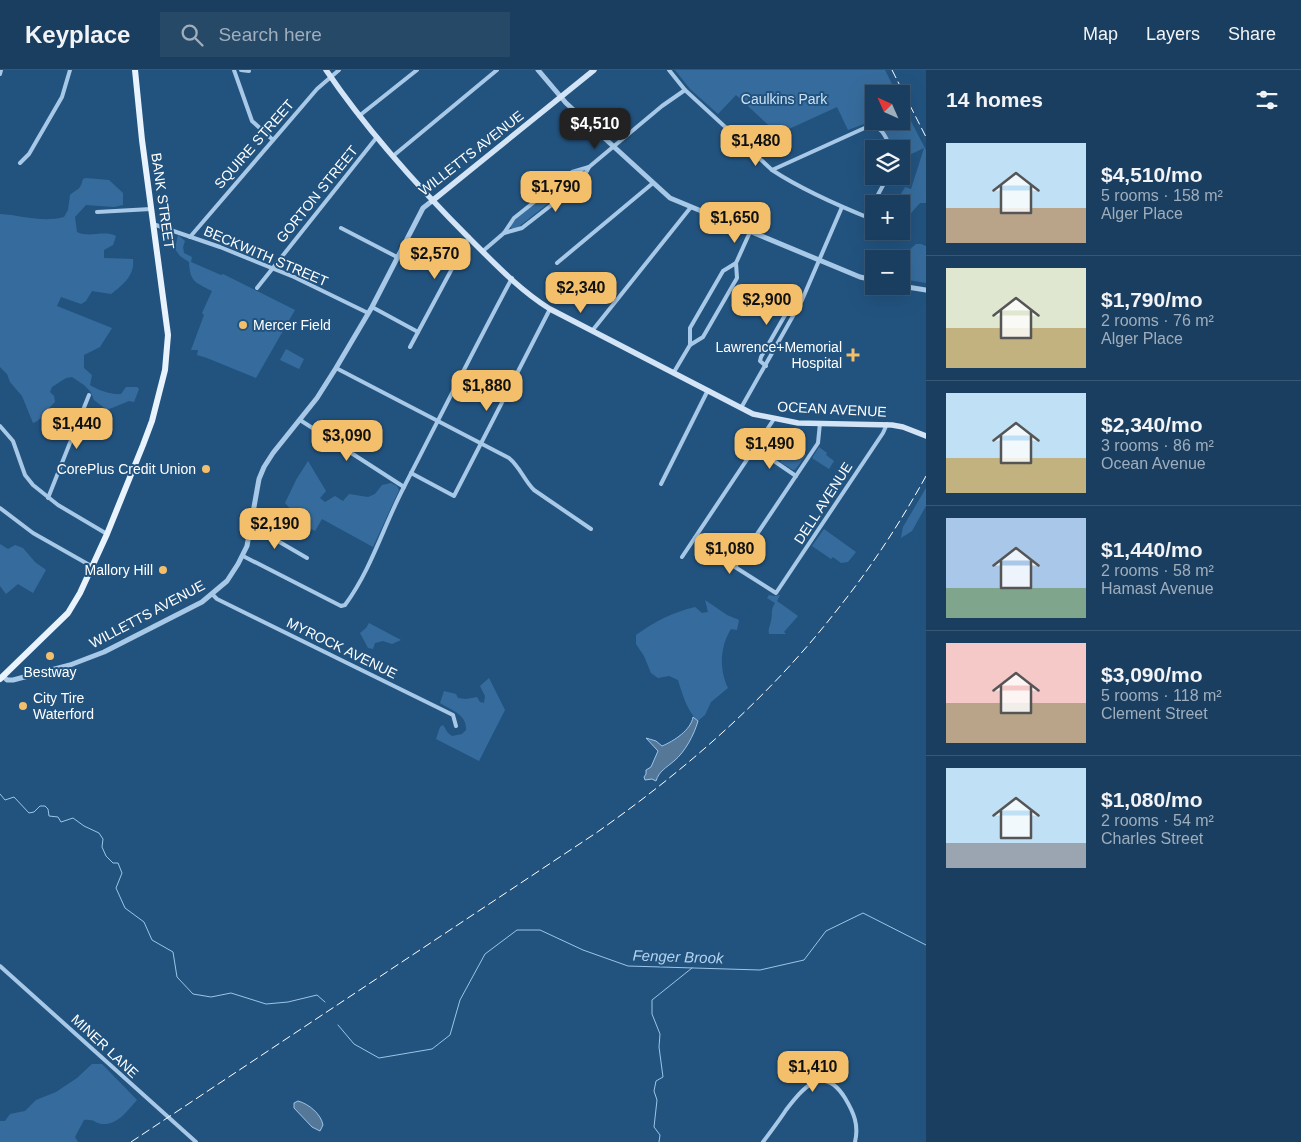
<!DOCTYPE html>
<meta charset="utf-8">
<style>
:root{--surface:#1a3e5f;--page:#274968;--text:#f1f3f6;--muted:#9faebd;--line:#385774;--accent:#f3bf6a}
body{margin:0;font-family:Arial,sans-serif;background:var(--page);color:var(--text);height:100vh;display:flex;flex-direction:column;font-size:19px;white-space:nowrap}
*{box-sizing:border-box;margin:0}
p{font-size:16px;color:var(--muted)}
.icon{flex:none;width:28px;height:28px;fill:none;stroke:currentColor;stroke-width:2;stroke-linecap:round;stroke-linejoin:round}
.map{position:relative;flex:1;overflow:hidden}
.sheet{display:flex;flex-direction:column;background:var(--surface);width:375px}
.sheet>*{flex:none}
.needle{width:32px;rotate:315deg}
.controls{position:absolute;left:865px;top:15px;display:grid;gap:10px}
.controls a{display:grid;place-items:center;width:45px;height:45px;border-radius:0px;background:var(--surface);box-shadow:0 5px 20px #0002,0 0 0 1px var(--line);font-size:25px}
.price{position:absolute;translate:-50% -42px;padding:0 11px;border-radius:10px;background:var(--accent);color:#111;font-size:16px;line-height:32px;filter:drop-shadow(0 1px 2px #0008)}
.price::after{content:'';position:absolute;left:50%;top:30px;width:15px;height:11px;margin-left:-8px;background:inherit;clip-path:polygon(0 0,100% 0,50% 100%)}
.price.on{background:#222;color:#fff}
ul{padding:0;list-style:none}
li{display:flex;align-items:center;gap:15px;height:125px;padding:0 20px}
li+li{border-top:1px solid var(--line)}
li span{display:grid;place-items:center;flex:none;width:140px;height:100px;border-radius:0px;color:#555}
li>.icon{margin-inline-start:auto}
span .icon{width:60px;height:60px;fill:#fffc;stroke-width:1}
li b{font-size:21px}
h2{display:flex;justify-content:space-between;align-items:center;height:60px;padding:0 20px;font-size:21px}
header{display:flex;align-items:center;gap:30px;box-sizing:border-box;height:70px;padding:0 25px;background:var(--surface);border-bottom:1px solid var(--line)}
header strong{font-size:24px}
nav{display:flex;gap:28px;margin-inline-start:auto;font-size:18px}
.search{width:350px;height:45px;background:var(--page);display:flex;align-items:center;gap:12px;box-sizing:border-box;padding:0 18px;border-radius:0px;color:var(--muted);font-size:19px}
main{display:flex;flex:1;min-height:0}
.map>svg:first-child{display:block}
.green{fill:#366c9d}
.water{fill:#557899;stroke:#9bc5e8}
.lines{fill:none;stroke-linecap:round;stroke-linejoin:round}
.stream{stroke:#9bc5e8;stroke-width:1}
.minor{stroke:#a7c9e7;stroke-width:4}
.tertiary{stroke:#a7c9e7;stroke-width:5}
.secondary{stroke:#d2e4f6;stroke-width:5.5}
.primary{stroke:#e9f3fd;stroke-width:6}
.rail{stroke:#fff;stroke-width:1;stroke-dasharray:9 4;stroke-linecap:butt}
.poi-dot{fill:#f3bf6a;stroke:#22537f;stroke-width:2}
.labels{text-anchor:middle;stroke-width:4;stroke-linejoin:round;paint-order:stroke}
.park-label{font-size:14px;fill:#cbe2f5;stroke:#22537f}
.street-label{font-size:14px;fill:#fff;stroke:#22537f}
.poi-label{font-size:14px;fill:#fff;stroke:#22537f;text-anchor:end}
.water-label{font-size:15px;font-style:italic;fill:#b3d3ef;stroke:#22537f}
</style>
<header>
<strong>Keyplace</strong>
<div class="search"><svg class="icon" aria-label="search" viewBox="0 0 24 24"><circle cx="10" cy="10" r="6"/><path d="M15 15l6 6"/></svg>Search here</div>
<nav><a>Map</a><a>Layers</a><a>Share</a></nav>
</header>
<main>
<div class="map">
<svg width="926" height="1072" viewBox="0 0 926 1072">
<rect width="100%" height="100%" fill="#22537f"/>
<g class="green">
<path d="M675 0H885L897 24H874V51H901V32L926 80V133H920L905 150 901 151V134H895L905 117 911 119 924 78 901 89V79H893C888 67 883 58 872 51L848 60 837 37 778 64 736 25 718 44 690 19Z"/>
<polygon points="582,100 584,102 580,108 526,151 517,158 512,159 510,156 518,147 570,106"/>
<path d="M86 108 109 110 123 123V135L114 137 86 135 75 147 77 162C89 168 104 160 116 166L113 175 104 180V188L133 189C135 205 123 215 111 224L92 221 86 231 81 234 61 227 57 236 112 258 100 277 84 285V298L92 305 90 315C98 320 111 325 121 324L126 317H137L139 319 134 332 129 331 107 340 94 330 90 321 84 315 72 307 66 308 52 317 50 322 54 326 55 332C48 338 41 351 33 353L22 326 10 312 7 304 0 297V144C20 145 43 153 64 147L68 140 70 125C78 118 80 121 83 109Z"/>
<path d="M178 165 185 171 183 177 184 183 192 187 191 192 221 205 223 204 295 240 256 308 207 288 197 285 198 280H191L204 245 202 243 212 221C195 212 190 212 189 192L180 186 175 179Z"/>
<polygon points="916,174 921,174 926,176 926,213 902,209 908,181"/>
<polygon points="286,279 304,289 299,299 280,290"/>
<polygon points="819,377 827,383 826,385 834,391 829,399 812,388"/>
<polygon points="788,381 797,386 798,385 801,386 804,383 806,385 795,400 793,400 780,392"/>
<polygon points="308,391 326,421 320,428 325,432 335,426 343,431 349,424 368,427 375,424 382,415 391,413 397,416 399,420 373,477 322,449 315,461 300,453 294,455 286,451 293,442 285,433 296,410"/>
<polygon points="926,418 926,436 912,461 901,468 903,457"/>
<polygon points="824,459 856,482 848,492 841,493 833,487 831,489 812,476"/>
<polygon points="0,474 8,479 15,475 23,478 35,492 46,500 33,523 18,514 6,524 0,516"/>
<path d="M769 525 774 526 780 525 777 531 798 546 784 562 786 564H769C768 558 770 556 771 551 773 543 770 541 775 533L767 528Z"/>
<path d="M705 530 727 545 739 550 737 560 731 559C720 576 719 599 728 618L711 632 705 645 698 651C687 641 682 623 678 610L669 606 658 608 651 603 644 586 636 574V565C656 551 671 543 695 537L702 543 708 542Z"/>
<polygon points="369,553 401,570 392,574 383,571 375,573 373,579 368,578 360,563 366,558"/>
<path d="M489 608 505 640 479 691 436 669 440 657 443 655 448 663 452 666 462 664 466 660C467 644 451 640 440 633L444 621 456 624 458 628 466 629 477 627 480 632 484 633 485 626 480 616Z"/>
<path d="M92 994H102L137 1030C128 1040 118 1055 102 1054 94 1053 95 1049 84 1050L75 1067 78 1072H0V1051H5L10 1044 25 1041 36 1030 56 1022 77 1008Z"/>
</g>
<g class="water">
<path d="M693 647 698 651C694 665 685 682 674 691 666 698 659 701 656 711L652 709 645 710 644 707 646 704V700L651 697 658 681 646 668 656 671 662 676C674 671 691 660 693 647Z"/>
<path d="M298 1031C309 1034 321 1044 323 1055L320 1061 312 1057 294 1038V1033Z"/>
</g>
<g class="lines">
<g class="stream">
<polyline points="0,724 5,730 14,727 29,743 34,742 40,736 45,736 48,739 49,746 58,747 61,752 73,748 84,756 99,763 103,769 102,777 106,786 113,793 118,793 122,803 116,818 125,838 144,852 152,870 173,882 177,907 193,924 211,927 231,923 266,934 288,932 317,925 325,932"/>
<polyline points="338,955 354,974 379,988 432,979 450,965 460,930 485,884 517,860 540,860 583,880 628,896 760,900 804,890 826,861 863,843 926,875"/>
<polyline points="659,1072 660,1065 654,1057 657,1030 654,1021 656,1011 663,1007 659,977 660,964 652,944 652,930 692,898"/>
</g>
<g class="minor">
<polyline points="234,0 252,51 273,70"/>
<polyline points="241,0 249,1"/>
<path d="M669 0 685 20 772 100C804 121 839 136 874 150"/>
<polyline points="0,4 1,0"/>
<polyline points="359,46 417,0"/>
<polyline points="393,86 497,0"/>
<polyline points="20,93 29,84 62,27 70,0"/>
<path d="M772 100 869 56C883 56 886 68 891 79"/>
<polyline points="97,142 151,139"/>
<polyline points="866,147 888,106"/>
<polyline points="153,154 220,177 294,207 368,243"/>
<polyline points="341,158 397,187"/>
<polyline points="504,163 522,158 581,112 589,97 662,36 685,20"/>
<polyline points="190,167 317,19 339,0"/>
<polyline points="483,181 504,163 514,148 572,102 589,97"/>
<polyline points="557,193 653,113"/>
<polyline points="257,218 377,67"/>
<polyline points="372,237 418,262"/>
<polyline points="592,261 691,137"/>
<polyline points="690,275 703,267 737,208 736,193 750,162"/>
<polyline points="410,277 469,167"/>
<polyline points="766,296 760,291 761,287 792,233 795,229 802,230"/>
<path d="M336 298 509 388C520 397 524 410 534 420L591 459"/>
<polyline points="674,302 690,275 690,258 723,201 736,193"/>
<polyline points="741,338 802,230 842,137"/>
<polyline points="300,350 404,417"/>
<polyline points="0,356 13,371 25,405 33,415 58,435 107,464"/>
<polyline points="755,378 796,406"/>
<polyline points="411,403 454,426 550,239"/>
<polyline points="661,414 708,320"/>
<polyline points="48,428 89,325"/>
<polyline points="0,438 33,463 93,497"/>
<polyline points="252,456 307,488"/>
<polyline points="695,468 735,497 776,523 883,363 887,354"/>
<path d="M243 486 341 536 345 535C372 498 383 457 404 417 440 347 475 277 512 208"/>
<polyline points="682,487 774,349"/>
<polyline points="735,497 818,373 820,353"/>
<polyline points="212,524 217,529 453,645 456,656"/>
<polyline points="0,896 196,1072"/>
<path d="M763 1072C771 1061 779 1051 786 1040 803 1018 823 993 845 1028 854 1043 859 1055 855 1072"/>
</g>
<g class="tertiary">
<polyline points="538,0 566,33 670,128 860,207 874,210"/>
<polyline points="901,216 926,220"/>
<polyline points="3,606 7,610 13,610 70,595 104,582 202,532 227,511 238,494 247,476 259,409 264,397 273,383 317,328 336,298 372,237 423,138 432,131"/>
</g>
<g class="secondary">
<path d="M326 0C368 62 419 118 472 171 496 195 521 221 550 239L753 344 798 353 892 355 903 357 926 366"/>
<polyline points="432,131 594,0"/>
</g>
<polyline class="primary" points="0,609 68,543 80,523 107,464 143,375 152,351 165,300 168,265 142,70 135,0"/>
<g class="rail">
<polyline points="892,0 926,67"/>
<path d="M131 1072 596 763C683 702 767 629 833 545 868 502 899 455 926 406"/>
</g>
</g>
<g class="poi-dot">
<circle cx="243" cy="255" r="5"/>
<path d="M850.5 277.5h5v5h5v5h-5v5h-5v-5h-5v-5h5z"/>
<circle cx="206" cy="399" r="5"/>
<circle cx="163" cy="500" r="5"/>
<circle cx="50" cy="586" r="5"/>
<circle cx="23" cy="636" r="5"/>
</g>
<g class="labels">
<g class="park-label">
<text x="784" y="34">Caulkins Park</text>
</g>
<g class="street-label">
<text transform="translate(254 74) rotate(-49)" y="5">SQUIRE STREET</text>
<text transform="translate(471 83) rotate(-38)" y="5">WILLETTS AVENUE</text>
<text transform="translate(317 124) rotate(-51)" y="5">GORTON STREET</text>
<text transform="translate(163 131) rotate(82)" y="5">BANK STREET</text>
<text transform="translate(266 186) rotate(23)" y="5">BECKWITH STREET</text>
<text transform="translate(832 339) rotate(3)" y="5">OCEAN AVENUE</text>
<text transform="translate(823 433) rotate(-57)" y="5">DELL AVENUE</text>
<text transform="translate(147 544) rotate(-28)" y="5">WILLETTS AVENUE</text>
<text transform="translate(342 578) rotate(26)" y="5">MYROCK AVENUE</text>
<text transform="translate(105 976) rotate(43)" y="5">MINER LANE</text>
</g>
<g class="poi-label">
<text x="253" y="260" text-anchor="start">Mercer Field</text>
<text x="842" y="282">Lawrence+Memorial<tspan x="842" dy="16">Hospital</tspan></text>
<text x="196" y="404">CorePlus Credit Union</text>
<text x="153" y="505">Mallory Hill</text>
<text x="50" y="607" text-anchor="middle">Bestway</text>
<text x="33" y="633" text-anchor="start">City Tire<tspan x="33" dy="16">Waterford</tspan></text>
</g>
<g class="water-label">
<text transform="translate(678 887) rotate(2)" y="5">Fenger Brook</text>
</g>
</g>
</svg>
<div class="controls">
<a><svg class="needle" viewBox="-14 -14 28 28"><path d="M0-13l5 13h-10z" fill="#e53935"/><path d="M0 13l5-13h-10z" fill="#9faebd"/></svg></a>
<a><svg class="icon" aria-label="layers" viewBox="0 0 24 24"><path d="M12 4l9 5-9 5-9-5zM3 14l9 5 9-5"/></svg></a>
<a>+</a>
<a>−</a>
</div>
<b class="price on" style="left:595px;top:80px">$4,510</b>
<b class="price" style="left:756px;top:97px">$1,480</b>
<b class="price" style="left:556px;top:143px">$1,790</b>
<b class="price" style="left:735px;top:174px">$1,650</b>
<b class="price" style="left:435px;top:210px">$2,570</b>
<b class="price" style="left:581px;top:244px">$2,340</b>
<b class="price" style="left:767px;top:256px">$2,900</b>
<b class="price" style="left:487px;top:342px">$1,880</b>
<b class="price" style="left:77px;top:380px">$1,440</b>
<b class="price" style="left:347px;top:392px">$3,090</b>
<b class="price" style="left:770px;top:400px">$1,490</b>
<b class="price" style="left:275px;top:480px">$2,190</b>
<b class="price" style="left:730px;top:505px">$1,080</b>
<b class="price" style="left:813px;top:1023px">$1,410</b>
</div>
<section class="sheet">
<h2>14 homes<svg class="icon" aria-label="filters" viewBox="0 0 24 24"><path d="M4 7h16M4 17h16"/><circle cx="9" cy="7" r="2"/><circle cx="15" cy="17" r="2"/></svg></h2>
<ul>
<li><span style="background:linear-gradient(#bfe0f5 65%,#b9a48a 0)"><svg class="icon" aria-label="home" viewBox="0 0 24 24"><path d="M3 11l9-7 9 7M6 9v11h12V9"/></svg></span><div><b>$4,510/mo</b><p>5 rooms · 158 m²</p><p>Alger Place</p></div></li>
<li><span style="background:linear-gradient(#dfe7d0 60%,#c2b280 0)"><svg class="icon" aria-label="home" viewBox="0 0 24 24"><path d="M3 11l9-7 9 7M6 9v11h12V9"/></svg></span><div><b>$1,790/mo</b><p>2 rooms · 76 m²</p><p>Alger Place</p></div></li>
<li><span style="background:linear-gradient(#bfe0f5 65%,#c2b280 0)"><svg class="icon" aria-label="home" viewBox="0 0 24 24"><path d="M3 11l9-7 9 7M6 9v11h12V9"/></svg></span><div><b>$2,340/mo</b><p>3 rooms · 86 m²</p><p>Ocean Avenue</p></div></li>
<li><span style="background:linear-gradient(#a9c7e8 70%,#7fa58c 0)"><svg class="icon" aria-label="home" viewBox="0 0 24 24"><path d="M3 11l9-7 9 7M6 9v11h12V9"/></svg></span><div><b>$1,440/mo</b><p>2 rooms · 58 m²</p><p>Hamast Avenue</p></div></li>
<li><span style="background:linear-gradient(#f6c9c9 60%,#b9a48a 0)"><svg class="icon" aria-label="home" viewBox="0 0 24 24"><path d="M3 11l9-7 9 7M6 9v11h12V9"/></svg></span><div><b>$3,090/mo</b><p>5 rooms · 118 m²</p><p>Clement Street</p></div></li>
<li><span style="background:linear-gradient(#bfe0f5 75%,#9aa5b1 0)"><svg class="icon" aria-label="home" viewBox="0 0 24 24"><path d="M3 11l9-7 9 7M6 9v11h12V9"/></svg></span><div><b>$1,080/mo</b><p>2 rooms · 54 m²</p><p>Charles Street</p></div></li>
</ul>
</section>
</main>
